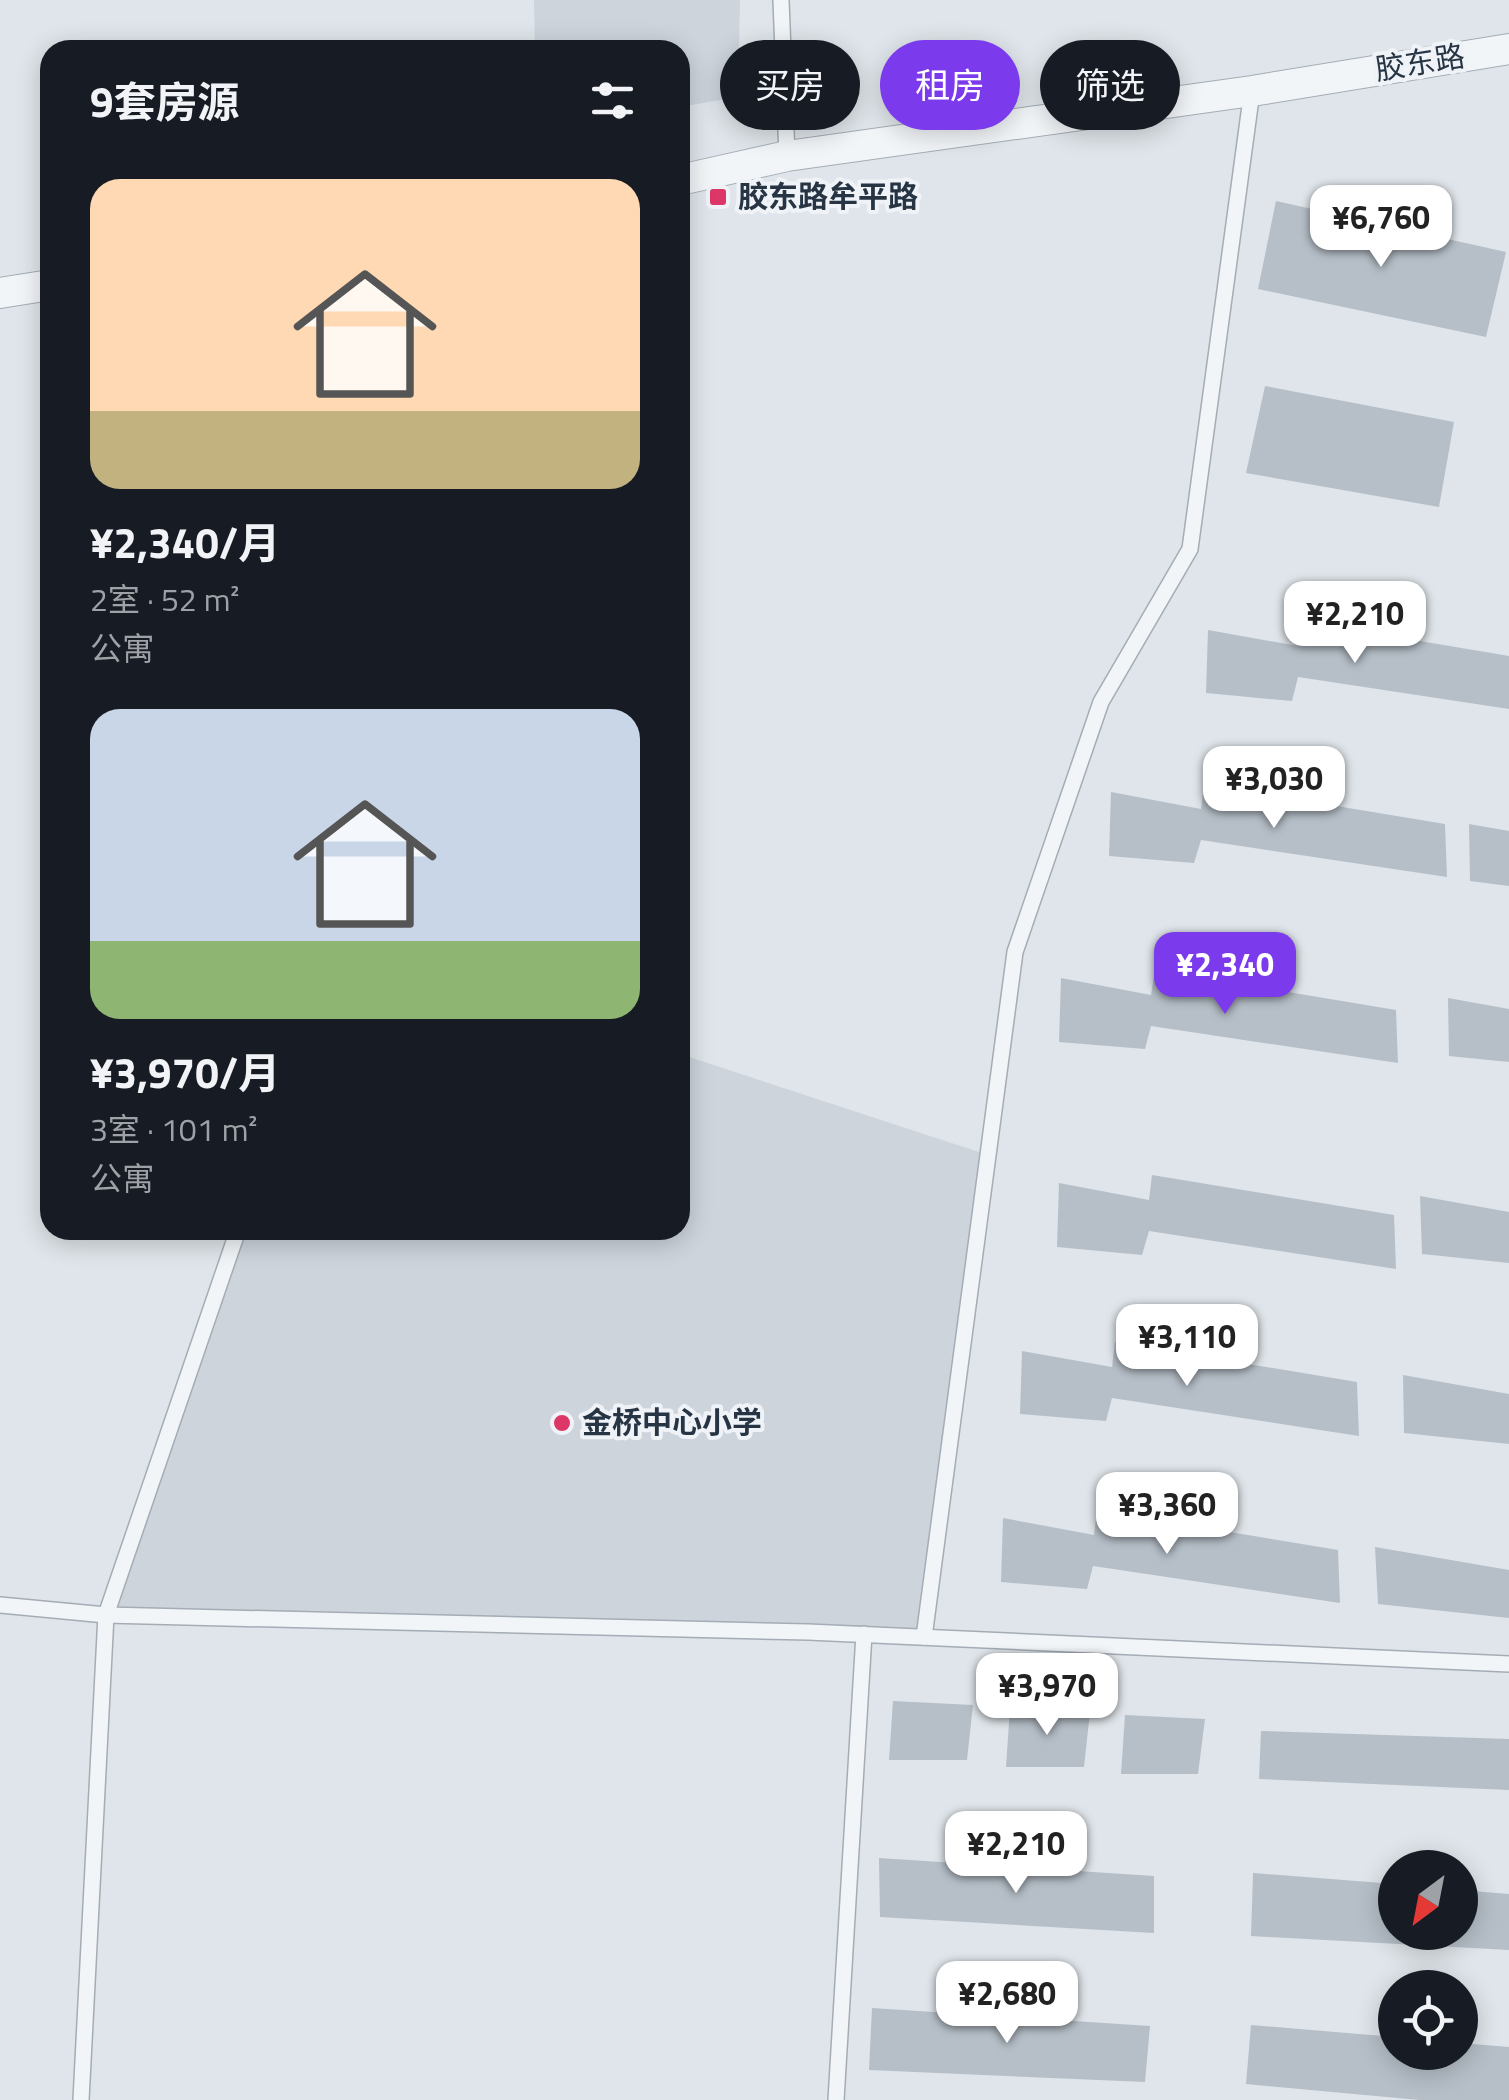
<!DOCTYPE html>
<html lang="zh">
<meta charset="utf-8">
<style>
:root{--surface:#171b24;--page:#20242c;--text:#f1f3f6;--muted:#9ea1a6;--accent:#7c3aed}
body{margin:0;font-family:"Titillium Web","Noto Sans SC",sans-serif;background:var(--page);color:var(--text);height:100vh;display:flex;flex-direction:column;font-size:38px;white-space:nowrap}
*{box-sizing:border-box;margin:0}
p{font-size:32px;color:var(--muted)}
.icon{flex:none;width:55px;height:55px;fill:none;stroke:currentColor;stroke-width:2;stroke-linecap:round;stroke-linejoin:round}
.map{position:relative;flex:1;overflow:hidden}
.side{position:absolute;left:40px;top:40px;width:650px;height:1200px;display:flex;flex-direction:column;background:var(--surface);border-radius:30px;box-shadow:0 5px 25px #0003}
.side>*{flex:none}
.guide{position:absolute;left:720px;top:40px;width:638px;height:90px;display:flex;gap:20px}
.needle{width:65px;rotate:212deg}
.controls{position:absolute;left:1378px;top:1850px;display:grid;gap:20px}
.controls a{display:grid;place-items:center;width:100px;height:100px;border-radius:50%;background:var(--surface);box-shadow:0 5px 25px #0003;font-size:50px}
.price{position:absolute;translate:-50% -85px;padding:0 22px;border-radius:20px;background:#fff;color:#222;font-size:32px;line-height:65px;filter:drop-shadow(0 2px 5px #0008)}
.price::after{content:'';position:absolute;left:50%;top:60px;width:30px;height:22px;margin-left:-15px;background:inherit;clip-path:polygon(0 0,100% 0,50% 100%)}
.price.current{background:var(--accent);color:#fff}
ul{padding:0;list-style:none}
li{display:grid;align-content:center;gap:20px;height:530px;padding:0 50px}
li span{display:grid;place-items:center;height:310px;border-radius:30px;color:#555}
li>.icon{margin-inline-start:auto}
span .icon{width:180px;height:180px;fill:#fffc;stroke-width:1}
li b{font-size:42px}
h2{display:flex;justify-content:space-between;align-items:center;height:120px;padding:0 50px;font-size:42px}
.chip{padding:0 35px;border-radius:45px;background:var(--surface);box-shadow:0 5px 25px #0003;font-size:35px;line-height:90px}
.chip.current{background:var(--accent);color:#fff}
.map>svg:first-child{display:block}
.built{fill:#cdd4dc}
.building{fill:#b6bfc8}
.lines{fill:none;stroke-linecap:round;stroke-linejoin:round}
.lane-casing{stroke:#a4acb5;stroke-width:18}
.street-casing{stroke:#a4acb5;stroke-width:32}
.lane{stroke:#f2f5f8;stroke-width:15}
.street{stroke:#f2f5f8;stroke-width:30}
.poi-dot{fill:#dc3766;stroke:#eff3f7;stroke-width:4}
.labels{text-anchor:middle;stroke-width:8;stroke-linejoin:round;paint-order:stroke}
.street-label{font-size:30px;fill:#263443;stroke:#eff3f7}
.poi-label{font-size:30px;font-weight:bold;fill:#263443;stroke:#eff3f7;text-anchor:start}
</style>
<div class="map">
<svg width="1509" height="2100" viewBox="0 0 1509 2100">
<rect width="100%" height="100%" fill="#dfe5ea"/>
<g class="built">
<polygon points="534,0 740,0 738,97 680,107 680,50 535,50"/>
<polygon points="680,1054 988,1155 924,1637 106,1615 238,1230 680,1230"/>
</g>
<g class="building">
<polygon points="1276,201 1506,252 1486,337 1258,289"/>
<polygon points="1265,386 1454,422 1439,507 1246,473"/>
<polygon points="1301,621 1509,656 1509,709 1298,677 1292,701 1206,693 1208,630 1298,646"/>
<polygon points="1204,784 1445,824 1447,877 1201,840 1194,863 1109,856 1111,792 1201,809"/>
<polygon points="1469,824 1509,831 1509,886 1470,881"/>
<polygon points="1155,970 1396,1010 1398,1063 1151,1026 1145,1049 1059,1042 1061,978 1151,995"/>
<polygon points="1448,998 1509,1009 1509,1062 1449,1056"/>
<polygon points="1152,1175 1394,1215 1396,1269 1149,1231 1142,1255 1057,1247 1059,1183 1149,1200"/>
<polygon points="1420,1196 1509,1212 1509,1263 1422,1254"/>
<polygon points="1115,1342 1357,1382 1359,1436 1112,1398 1106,1421 1020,1414 1022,1351 1112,1367"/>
<polygon points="1403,1375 1509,1394 1509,1444 1404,1433"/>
<polygon points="1097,1510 1338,1550 1340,1603 1093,1566 1087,1589 1001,1582 1003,1518 1094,1535"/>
<polygon points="1375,1547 1509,1570 1509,1618 1378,1604"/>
<polygon points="893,1701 973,1705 967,1760 889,1760"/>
<polygon points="1010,1708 1090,1712 1084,1767 1006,1767"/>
<polygon points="1125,1715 1205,1719 1198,1774 1121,1774"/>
<polygon points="1261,1731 1509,1739 1509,1790 1259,1779"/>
<polygon points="879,1858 1154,1876 1154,1933 880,1917"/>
<polygon points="1253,1873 1395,1884 1395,1932 1460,1932 1460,1890 1509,1894 1509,1950 1251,1936"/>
<polygon points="872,2008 1150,2026 1145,2082 869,2070"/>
<polygon points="1251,2025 1395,2037 1395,2052 1460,2052 1460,2043 1509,2047 1509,2100 1419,2100 1246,2084"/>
</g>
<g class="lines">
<defs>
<g id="lane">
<polyline points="781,0 787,156"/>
<polyline points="0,1605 106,1615 808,1632 1509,1664"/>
<polyline points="924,1637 1015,952 1101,702 1190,549 1252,91"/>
<polyline points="81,2100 106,1615 238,1230"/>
<polyline points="836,2100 864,1634"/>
</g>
<g id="street">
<polyline points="680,180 787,156 1252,91 1509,49"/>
<polyline points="0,293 50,285"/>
</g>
</defs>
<use href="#lane" class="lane-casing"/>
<use href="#street" class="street-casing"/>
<use href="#lane" class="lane"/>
<use href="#street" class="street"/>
</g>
<g class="poi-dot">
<rect x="708" y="187" width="20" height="20" rx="5"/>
<circle cx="562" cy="1423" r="10"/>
</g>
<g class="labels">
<g class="street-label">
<text transform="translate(1420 63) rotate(-9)" y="10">胶东路</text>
</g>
<g class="poi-label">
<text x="738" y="207">胶东路牟平路</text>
<text x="582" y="1433">金桥中心小学</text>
</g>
</g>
</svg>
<div class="controls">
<a><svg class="needle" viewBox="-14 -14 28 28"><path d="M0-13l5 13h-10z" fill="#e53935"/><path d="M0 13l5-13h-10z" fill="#9ea1a6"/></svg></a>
<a><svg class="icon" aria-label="locate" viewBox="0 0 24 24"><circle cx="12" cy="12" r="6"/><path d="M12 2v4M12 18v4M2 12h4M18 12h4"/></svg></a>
</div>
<b class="price" style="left:1381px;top:270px">¥6,760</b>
<b class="price" style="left:1355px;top:666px">¥2,210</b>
<b class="price" style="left:1274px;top:831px">¥3,030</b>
<b class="price current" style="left:1225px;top:1017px">¥2,340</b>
<b class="price" style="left:1187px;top:1389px">¥3,110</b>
<b class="price" style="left:1167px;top:1557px">¥3,360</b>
<b class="price" style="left:1047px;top:1738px">¥3,970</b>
<b class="price" style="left:1016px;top:1896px">¥2,210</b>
<b class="price" style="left:1007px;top:2046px">¥2,680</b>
<div class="guide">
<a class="chip">买房</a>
<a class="chip current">租房</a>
<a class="chip">筛选</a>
</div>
<section class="side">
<h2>9套房源<svg class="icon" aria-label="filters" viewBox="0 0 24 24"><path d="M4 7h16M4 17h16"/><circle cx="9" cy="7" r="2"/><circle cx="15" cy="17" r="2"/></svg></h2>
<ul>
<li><span style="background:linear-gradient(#ffd9b3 75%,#c2b280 0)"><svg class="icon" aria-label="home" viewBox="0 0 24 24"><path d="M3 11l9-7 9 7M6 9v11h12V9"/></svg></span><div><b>¥2,340/月</b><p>2室 · 52 m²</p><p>公寓</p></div></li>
<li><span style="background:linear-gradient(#c9d6e8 75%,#8fb573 0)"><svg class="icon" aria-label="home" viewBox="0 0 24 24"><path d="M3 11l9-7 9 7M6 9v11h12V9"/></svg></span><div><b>¥3,970/月</b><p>3室 · 101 m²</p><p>公寓</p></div></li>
</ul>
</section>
</div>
